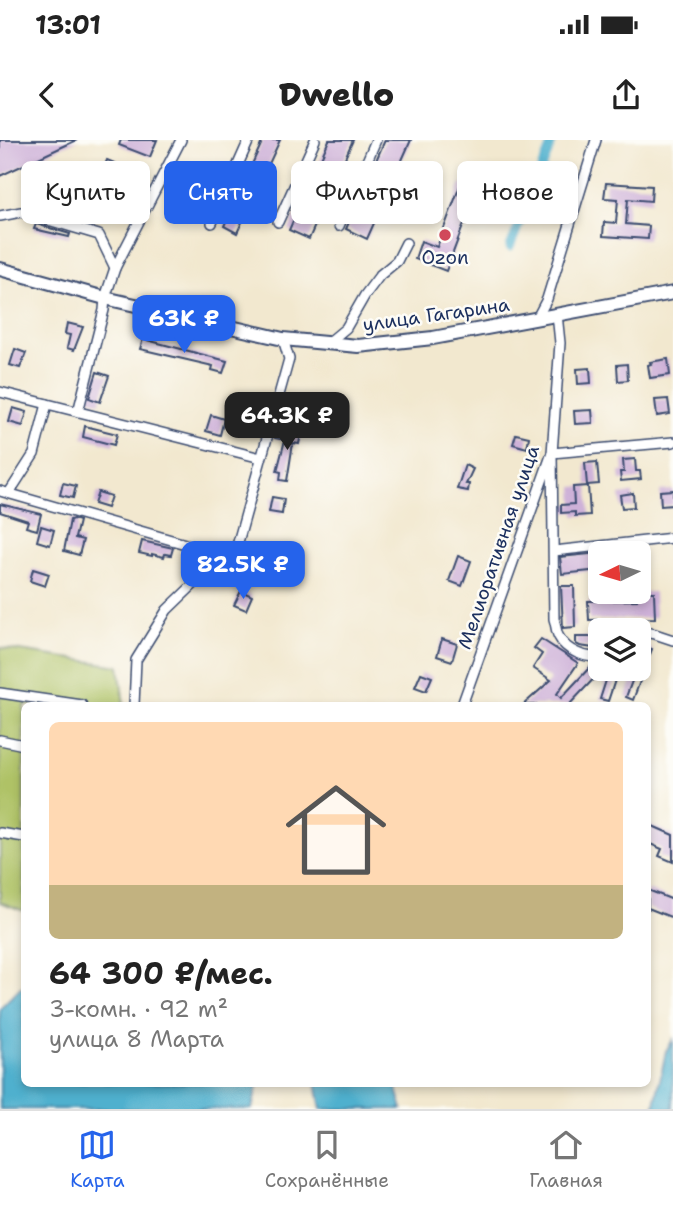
<!DOCTYPE html>
<html lang="ru">
<meta charset="utf-8">
<style>
:root{--surface:#fff;--page:#f2f2f2;--text:#222;--muted:#767676;--line:#e0e0e0;--accent:#2563eb}
body{margin:0;font-family:"Shantell Sans",sans-serif;background:var(--page);color:var(--text);height:100vh;display:flex;flex-direction:column;font-size:26px;white-space:nowrap}
*{box-sizing:border-box;margin:0}
p{font-size:23px;color:var(--muted)}
.icon{flex:none;width:38px;height:38px;fill:none;stroke:currentColor;stroke-width:2;stroke-linecap:round;stroke-linejoin:round}
.map{position:relative;flex:1;overflow:hidden}
.panel{position:absolute;left:21px;top:562px;width:630px;height:385px;display:flex;flex-direction:column;background:var(--surface);border-radius:10px;box-shadow:0 4px 10px #0003}
.panel>*{flex:none}
.hud{position:absolute;left:21px;top:21px;width:632px;height:63px;display:flex;gap:14px}
.needle{width:46px;rotate:265deg}
.buttons{position:absolute;left:588px;top:401px;display:grid;gap:14px}
.buttons a{display:grid;place-items:center;width:63px;height:63px;border-radius:10px;background:var(--surface);box-shadow:0 4px 10px #0003;font-size:35px}
.price{position:absolute;translate:-50% -60px;padding:0 16px;border-radius:14px;background:var(--accent);color:#fff;font-size:23px;line-height:46px;filter:drop-shadow(0 2px 4px #0008)}
.price::after{content:'';position:absolute;left:50%;top:42px;width:21px;height:16px;margin-left:-10px;background:inherit;clip-path:polygon(0 0,100% 0,50% 100%)}
.price.on{background:#222;color:#fff}
ul{padding:0;list-style:none}
li{display:grid;align-content:center;gap:14px;height:371px;padding:0 28px}
li+li{border-top:2px solid var(--line)}
li span{display:grid;place-items:center;height:217px;border-radius:10px;color:#555}
li>.icon{margin-inline-start:auto}
span .icon{width:126px;height:126px;fill:#fffc;stroke-width:1}
li b{font-size:30px}
.tag{padding:0 24px;border-radius:10px;background:var(--surface);box-shadow:0 4px 10px #0003;font-size:24px;line-height:63px}
.tag.on{background:var(--accent);color:#fff}
.status{display:flex;justify-content:space-between;align-items:center;height:49px;padding:0 35px;background:var(--surface);direction:ltr}
.status svg{height:19px;fill:currentColor}
header{display:flex;justify-content:space-between;align-items:center;height:91px;padding:0 28px;background:var(--surface);font-size:32px;font-weight:800}
.tabs{display:flex;justify-content:space-around;align-items:center;height:98px;border-top:2px solid var(--line);background:var(--surface);font-size:19px;color:var(--muted)}
.tabs a{display:grid;justify-items:center;gap:4px}
.tabs .on{color:var(--accent)}
.map>svg:first-child{display:block}
.green{fill:#afc266;stroke:#657862;stroke-width:2}
.water{fill:#4fb0ce;stroke:#357096;stroke-width:2}
.lines{fill:none;stroke-linecap:round;stroke-linejoin:round}
.canal{stroke:#4fb0ce;stroke-width:9}
.building{fill:#ceb1d8}
.minor-casing{stroke:#3b4b6f;stroke-width:12}
.major-casing{stroke:#3b4b6f;stroke-width:16}
.minor{stroke:#fff;stroke-width:9}
.major{stroke:#fff;stroke-width:12}
.poi-dot{fill:#d1495b;stroke:#fdfcf7;stroke-width:2.5}
.labels{text-anchor:middle;stroke-width:5;stroke-linejoin:round;paint-order:stroke}
.poi-label{font-size:19px;fill:#1b2f5e;stroke:#fdfcf7}
.street-label{font-size:19px;fill:#1b2f5e;stroke:#fdfcf7}
</style>
<div class="status"><b>13:01</b><svg viewBox="0 0 49 12"><path d="M0 12V9h3v3zM5 12V6h3v6zM10 12V3h3v9zM15 12V0h3v12zM26 1h20v11H26zM47 4h2v5h-2z"/></svg></div>
<header><svg class="icon" aria-label="back" viewBox="0 0 24 24"><path d="M15 5l-7 7 7 7"/></svg>Dwello<svg class="icon" aria-label="share" viewBox="0 0 24 24"><path d="M12 15V3M7 8l5-5 5 5M5 13v7h14v-7"/></svg></header>
<div class="map">
<svg width="673" height="969" viewBox="0 0 673 969">
<rect width="100%" height="100%" fill="#fdfcf7"/>
<filter id="ink" filterUnits="userSpaceOnUse"><feTurbulence type="fractalNoise" baseFrequency=".0143" numOctaves="2"/><feDisplacementMap in="SourceGraphic" scale="14" xChannelSelector="R" yChannelSelector="G"/><feConvolveMatrix kernelMatrix="1 2 1 2 8 2 1 2 1" color-interpolation-filters="sRGB"/></filter>
<filter id="wash" filterUnits="userSpaceOnUse"><feTurbulence type="fractalNoise" baseFrequency=".00686" numOctaves="4" result="noise"/><feDisplacementMap in="SourceGraphic" scale="28" xChannelSelector="R" yChannelSelector="G"/><feGaussianBlur stdDeviation="1.57" result="paint"/><feColorMatrix in="noise" values="0 0 0 0 0 0 0 0 0 0 0 0 0 0 0 0 0 1.4 0 .05"/><feComposite in="paint" operator="in"/></filter>
<g filter="url(#wash)">
<rect width="100%" height="100%" fill="#f2e8cf"/>
<polygon class="green" points="0,508 119,526 124,565 24,565 24,771 0,762"/>
<g class="water">
<polygon points="21,847 24,848 24,943 258,943 252,969 0,969 0,868"/>
<polygon points="673,900 673,969 654,969 666,911"/>
<polygon points="316,943 395,943 403,969 321,969"/>
</g>
<g class="lines">
<polyline class="canal" points="510,107 553,0"/>
</g>
<g id="blocks">
<g class="building">
<polygon points="0,0 77,0 0,36"/>
<polygon points="121,0 157,0 150,17 119,5"/>
<polygon points="263,0 280,0 237,93 224,86"/>
<polygon points="329,0 353,0 309,99 289,90"/>
<polygon points="385,0 411,0 367,99 346,89"/>
<polygon points="107,20 122,26 109,55 95,49"/>
<polygon points="461,43 477,49 446,131 415,119 421,101 437,107"/>
<polygon points="606,43 652,46 651,61 628,59 626,84 649,86 648,99 603,96 604,82 616,83 618,59 604,58"/>
<polygon points="51,54 81,63 78,72 48,63"/>
<polygon points="36,84 70,94 69,97 34,89"/>
<polygon points="67,183 83,187 74,210 67,208 70,195 65,194"/>
<polygon points="143,199 227,221 223,233 212,230 213,226 140,209"/>
<polygon points="15,209 26,213 20,228 10,225"/>
<polygon points="668,219 670,235 650,238 648,225 651,224 650,222"/>
<polygon points="627,224 628,240 618,241 617,225"/>
<polygon points="590,228 591,243 578,244 577,229"/>
<polygon points="97,232 109,236 100,262 89,258"/>
<polygon points="292,258 300,261 297,273 283,269 285,261 291,263"/>
<polygon points="668,259 670,274 657,276 655,260"/>
<polygon points="13,268 27,272 23,286 9,282"/>
<polygon points="592,270 593,283 575,284 574,271"/>
<polygon points="211,275 224,279 220,295 206,291"/>
<polygon points="85,286 117,294 114,305 83,297"/>
<polygon points="277,291 294,295 295,292 301,294 299,304 293,303 287,341 280,340 281,332 277,331 285,300 275,298"/>
<polygon points="516,294 529,297 527,308 513,304"/>
<polygon points="635,319 636,331 640,331 641,339 621,341 620,332 624,332 623,320"/>
<polygon points="597,322 599,344 587,345 585,323"/>
<polygon points="465,325 473,329 466,344 469,344 468,351 457,349"/>
<polygon points="63,343 76,346 73,358 60,355"/>
<polygon points="588,346 590,375 575,376 575,372 561,373 561,365 574,364 573,347"/>
<polygon points="673,350 673,365 661,366 660,351"/>
<polygon points="98,352 111,356 107,368 94,364"/>
<polygon points="633,353 634,367 622,368 620,355"/>
<polygon points="272,357 284,359 282,374 269,372"/>
<polygon points="0,364 41,374 37,390 26,387 28,381 0,372"/>
<polygon points="73,379 79,381 75,398 83,400 79,415 64,411 70,380"/>
<polygon points="41,386 54,390 50,405 37,401"/>
<polygon points="142,401 173,408 171,415 165,414 164,417 152,414 152,416 139,413"/>
<polygon points="600,413 600,430 562,434 560,417"/>
<polygon points="458,416 471,421 462,446 449,441"/>
<polygon points="33,429 49,434 45,446 30,441"/>
<polygon points="561,446 574,446 575,487 563,488"/>
<polygon points="241,451 252,456 246,470 234,465"/>
<polygon points="637,452 654,452 655,478 589,480 588,461 637,460"/>
<polygon points="576,497 600,497 600,509 580,506 576,504"/>
<polygon points="442,499 457,504 452,521 437,516"/>
<polygon points="541,499 578,523 557,554 561,558 592,525 600,532 569,565 523,565 551,540 533,528 542,514 534,508"/>
<polygon points="639,504 652,509 633,560 626,557 637,528 639,528 642,514 639,512"/>
<polygon points="610,528 619,528 608,561 600,559"/>
<polygon points="421,533 432,537 426,551 415,547"/>
<polygon points="648,684 673,695 673,722 659,716 662,709 648,703"/>
<polygon points="648,750 673,760 673,778 648,768"/>
</g>
</g>
</g>
<g filter="url(#ink)">
<use href="#blocks" fill-opacity="0" stroke="#3b4b6f" stroke-width="2"/>
<g class="lines">
<defs>
<g id="minor">
<polyline points="0,76 21,72 99,95 115,128"/>
<polyline points="278,82 315,0"/>
<polyline points="212,83 249,0"/>
<polyline points="339,86 376,0"/>
<polyline points="537,178 547,159 596,0"/>
<polyline points="328,203 346,188 365,155 380,135 397,121 406,103"/>
<polyline points="0,252 261,318"/>
<polyline points="78,272 104,170 105,158 115,128 181,0"/>
<polyline points="0,351 224,415"/>
<polyline points="9,353 34,314 47,264"/>
<polyline points="554,411 673,398"/>
<polyline points="639,491 655,494 673,500"/>
<path d="M600 516C586 519 566 511 559 497 556 493 556 484 554 479L552 313 673 302"/>
<polyline points="0,553 82,565"/>
<polyline points="134,565 136,520 167,470 224,415 235,413 289,219 283,199"/>
<polyline points="462,565 552,313 560,203 557,174"/>
<polyline points="0,600 24,605"/>
<polyline points="0,693 24,697"/>
</g>
<polyline id="major" points="0,129 105,158 283,199 358,206 433,198 673,153"/>
</defs>
<use href="#minor" class="minor-casing"/>
<use href="#major" class="major-casing"/>
<use href="#minor" class="minor"/>
<use href="#major" class="major"/>
</g>
</g>
<circle class="poi-dot" cx="445" cy="95" r="7"/>
<g class="labels">
<g class="poi-label">
<text x="445" y="124">Ozon</text>
</g>
<g class="street-label">
<text transform="translate(436 174) rotate(-8)" y="7">улица Гагарина</text>
<text transform="translate(498 407) rotate(-71)" y="7">Мелиоративная улица</text>
</g>
</g>
</svg>
<div class="buttons">
<a><svg class="needle" viewBox="-14 -14 28 28"><path d="M0-13l5 13h-10z" fill="#e53935"/><path d="M0 13l5-13h-10z" fill="#767676"/></svg></a>
<a><svg class="icon" aria-label="layers" viewBox="0 0 24 24"><path d="M12 4l9 5-9 5-9-5zM3 14l9 5 9-5"/></svg></a>
</div>
<b class="price" style="left:184px;top:215px">63K ₽</b>
<b class="price on" style="left:287px;top:312px">64.3K ₽</b>
<b class="price" style="left:243px;top:461px">82.5K ₽</b>
<div class="hud">
<a class="tag">Купить</a>
<a class="tag on">Снять</a>
<a class="tag">Фильтры</a>
<a class="tag">Новое</a>
</div>
<section class="panel">
<ul>
<li><span style="background:linear-gradient(#ffd9b3 75%,#c2b280 0)"><svg class="icon" aria-label="home" viewBox="0 0 24 24"><path d="M3 11l9-7 9 7M6 9v11h12V9"/></svg></span><div><b>64 300 ₽/мес.</b><p>3-комн. · 92 m²</p><p>улица 8 Марта</p></div></li>
</ul>
</section>
</div>
<nav class="tabs">
<a class="on"><svg class="icon" aria-label="map" viewBox="0 0 24 24"><path d="M3 6l6-2 6 2 6-2v14l-6 2-6-2-6 2zM9 4v14M15 6v14"/></svg>Карта</a>
<a><svg class="icon" aria-label="saved" viewBox="0 0 24 24"><path d="M7 4h10v16l-5-4-5 4z"/></svg>Сохранённые</a>
<a><svg class="icon" aria-label="home" viewBox="0 0 24 24"><path d="M3 11l9-7 9 7M6 9v11h12V9"/></svg>Главная</a>
</nav>
